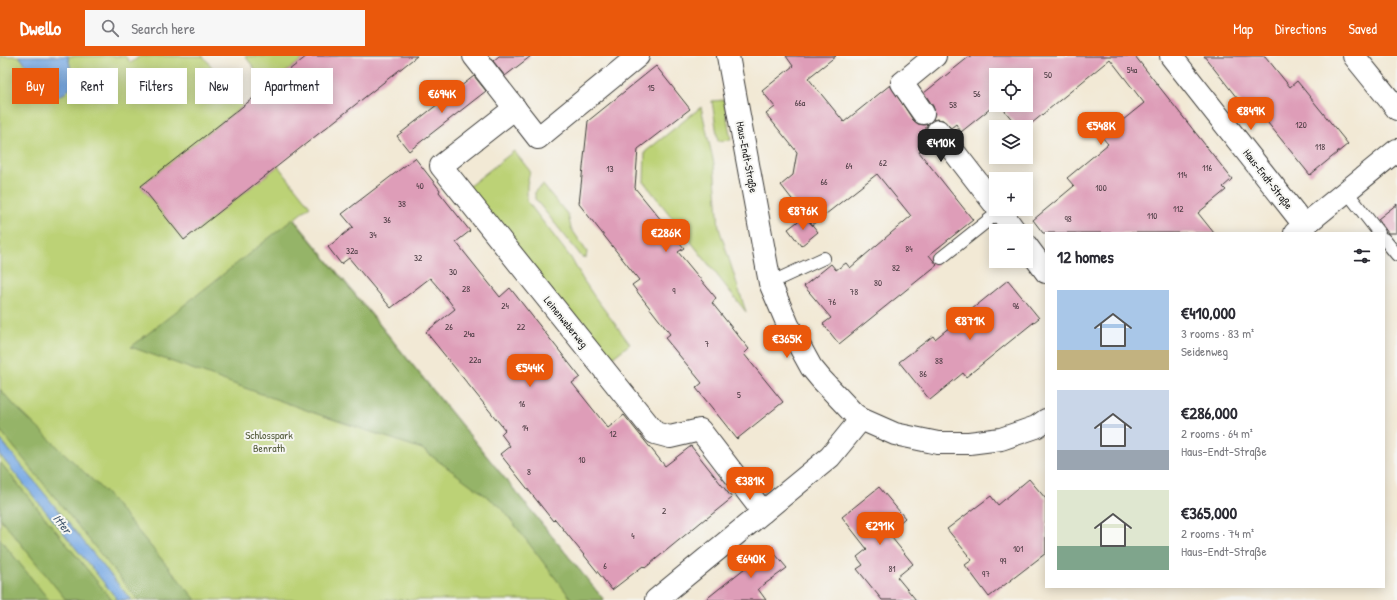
<!DOCTYPE html>
<meta charset="utf-8">
<style>
:root{--surface:#fff;--page:#f7f7f7;--text:#2b2b33;--muted:#7c7c81;--accent:#ea580c}
body{margin:0;font-family:"Patrick Hand",sans-serif;background:var(--page);color:var(--text);height:100vh;display:flex;flex-direction:column;font-size:15px;white-space:nowrap}
*{box-sizing:border-box;margin:0}
p{font-size:13px;color:var(--muted)}
.icon{flex:none;width:22px;height:22px;fill:none;stroke:currentColor;stroke-width:2;stroke-linecap:round;stroke-linejoin:round}
.map{position:relative;flex:1;overflow:hidden}
.sheet{position:absolute;left:1045px;top:176px;width:340px;height:356px;display:flex;flex-direction:column;background:var(--surface);border-radius:0px;box-shadow:0 2px 10px #0003}
.sheet>*{flex:none}
.guide{position:absolute;left:12px;top:12px;width:380px;height:36px;display:flex;gap:8px}
.controls{position:absolute;left:989px;top:12px;display:grid;gap:8px}
.controls a{display:grid;place-items:center;width:44px;height:44px;border-radius:0px;background:var(--surface);box-shadow:0 2px 10px #0003;font-size:20px}
.price{position:absolute;translate:-50% -34px;padding:0 9px;border-radius:8px;background:var(--accent);color:#fff;font-size:13px;line-height:26px;filter:drop-shadow(0 1px 2px #0008)}
.price::after{content:'';position:absolute;left:50%;top:24px;width:12px;height:9px;margin-left:-6px;background:inherit;clip-path:polygon(0 0,100% 0,50% 100%)}
.price.active{background:#222;color:#fff}
ul{padding:0;list-style:none}
li{display:flex;align-items:center;gap:12px;height:100px;padding:0 12px}
li span{display:grid;place-items:center;flex:none;width:112px;height:80px;border-radius:0px;color:#555}
li>.icon{margin-inline-start:auto}
span .icon{width:48px;height:48px;fill:#fffc;stroke-width:1}
li b{font-size:17px}
h2{display:flex;justify-content:space-between;align-items:center;height:48px;padding:0 12px;font-size:17px}
.tag{padding:0 14px;border-radius:0px;background:var(--surface);box-shadow:0 2px 10px #0003;font-size:14px;line-height:36px}
.tag.active{background:var(--accent);color:#fff}
header{display:flex;align-items:center;gap:24px;box-sizing:border-box;height:56px;padding:0 20px;background:var(--accent);color:#fff}
header strong{font-size:19px}
nav{display:flex;gap:22px;margin-inline-start:auto;font-size:14px}
.search{width:280px;height:36px;background:var(--page);display:flex;align-items:center;gap:10px;box-sizing:border-box;padding:0 14px;border-radius:0px;color:var(--muted);font-size:15px}
.map>svg:first-child{display:block}
.green{fill:#bcd276;stroke:#6c7749}
.forest{fill:#95b467;stroke:#586842}
.water{fill:#79aae4;stroke:#4a6380}
.building{fill:#de9db8}
.lines{fill:none;stroke-linecap:round;stroke-linejoin:round}
.lane-casing{stroke:#3c3b38;stroke-width:14}
.street-casing{stroke:#3c3b38;stroke-width:24}
.lane{stroke:#fff;stroke-width:12}
.street{stroke:#fff;stroke-width:22}
.labels{text-anchor:middle;stroke-width:4;stroke-linejoin:round;paint-order:stroke}
.number-label{font-size:9px;fill:#4c3c43}
.street-label{font-size:11px;fill:#1c1c1c;stroke:#f6f6f2}
.park-label{font-size:11px;fill:#545c3c;stroke:#f6f6f2}
.water-label{font-size:12px;font-style:italic;fill:#41556c;stroke:#f6f6f2}
</style>
<header>
<strong>Dwello</strong>
<div class="search"><svg class="icon" aria-label="search" viewBox="0 0 24 24"><circle cx="10" cy="10" r="6"/><path d="M15 15l6 6"/></svg>Search here</div>
<nav><a>Map</a><a>Directions</a><a>Saved</a></nav>
</header>
<div class="map">
<svg width="1397" height="544" viewBox="0 0 1397 544">
<rect width="100%" height="100%" fill="#f6f6f2"/>
<filter id="ink" filterUnits="userSpaceOnUse"><feTurbulence type="fractalNoise" baseFrequency=".025" numOctaves="2"/><feDisplacementMap in="SourceGraphic" scale="8" xChannelSelector="R" yChannelSelector="G"/><feConvolveMatrix kernelMatrix="1 2 1 2 8 2 1 2 1" color-interpolation-filters="sRGB"/></filter>
<filter id="wash" filterUnits="userSpaceOnUse"><feTurbulence type="fractalNoise" baseFrequency=".012" numOctaves="4" result="noise"/><feDisplacementMap in="SourceGraphic" scale="16" xChannelSelector="R" yChannelSelector="G"/><feGaussianBlur stdDeviation="0.9" result="paint"/><feColorMatrix in="noise" values="0 0 0 0 0 0 0 0 0 0 0 0 0 0 0 0 0 1.4 0 .05"/><feComposite in="paint" operator="in"/></filter>
<g filter="url(#wash)">
<rect width="100%" height="100%" fill="#f2e9d5"/>
<g class="green">
<polygon points="0,0 19,0 39,24 47,37 68,2 68,0 125,0 131,7 140,0 203,0 243,50 141,130 184,184 278,110 310,150 294,163 604,544 0,544"/>
<polygon points="245,0 307,0 268,30"/>
<polygon points="724,44 731,84 718,85 712,45"/>
<polygon points="701,51 714,108 719,172 746,256 644,126 645,96"/>
<polygon points="514,95 530,115 527,129 527,145 571,202 582,222 594,240 630,288 607,306 468,131"/>
<polygon points="543,129 568,159 571,172 587,196 586,202 582,201 535,143 535,135"/>
</g>
<g class="forest">
<polygon points="293,163 604,544 572,544 501,451 422,393 317,358 131,291"/>
<polygon points="0,333 15,350 106,437 196,544 138,544 0,374"/>
<polygon points="0,406 112,544 66,544 0,462"/>
<polygon points="0,483 49,544 0,544"/>
</g>
<g class="water">
<polygon points="19,0 68,0 74,28 65,37 57,41 47,37 39,24"/>
<polygon points="0,383 131,544 118,544 0,399"/>
</g>
<g id="blocks">
<g class="building">
<polygon points="307,0 417,0 184,184 141,130"/>
<polygon points="499,0 531,0 505,20 493,5"/>
<polygon points="786,0 836,0 808,22 844,66 890,29 913,64 918,68 924,69 928,68 926,71 926,77 931,87 919,96 973,164 929,199 937,209 839,288 823,268 831,262 804,230 831,208 836,214 846,207 850,212 911,160 877,118 812,169 781,129 793,119 797,96 766,58 775,51 762,35 793,10"/>
<polygon points="970,0 1135,0 1232,123 1223,131 1226,134 1198,157 1214,177 1043,177 1033,164 1074,130 1067,122 1108,88 1102,81 1144,47 1110,3 1026,72 1026,71 1018,71 1000,49 1026,49 1026,19 996,19 996,48 961,76 956,68 951,72 943,64 937,63 933,64 935,56 933,50 924,37"/>
<polygon points="1204,0 1265,0 1290,31 1297,25 1348,88 1310,119 1259,56 1252,61"/>
<polygon points="656,10 690,53 638,93 635,132 684,192 678,196 716,242 712,247 749,293 744,298 783,346 737,383 696,332 702,327 665,282 670,278 632,229 639,224 579,148 588,65"/>
<polygon points="474,20 486,35 409,95 397,80"/>
<polygon points="415,102 440,134 439,136 470,175 456,186 500,241 510,232 580,321 572,327 608,372 624,359 665,410 691,390 732,442 706,463 706,462 645,512 643,510 612,534 555,463 553,465 500,398 510,390 501,378 505,374 426,276 455,253 443,237 430,222 391,252 349,202 341,208 328,191 353,171 342,158"/>
<polygon points="1397,148 1397,177 1388,177 1378,163"/>
<polygon points="805,160 818,176 801,190 788,173"/>
<polygon points="1008,224 1039,262 966,321 963,317 930,344 899,306 933,280 935,283"/>
<polygon points="1029,423 1046,443 1046,497 989,541 965,509 972,504 947,473 991,440 998,449"/>
<polygon points="879,431 905,462 888,477 913,508 897,521 916,544 882,544 857,513 863,509 857,501 867,493 842,461"/>
<polygon points="770,492 787,512 758,533 766,544 705,544"/>
</g>
</g>
</g>
<g filter="url(#ink)">
<use href="#blocks" fill-opacity="0" stroke="#3c3b38" stroke-width="1"/>
<g class="lines">
<defs>
<g id="lane">
<polyline points="1347,136 1379,177"/>
<polyline points="1384,183 1397,199"/>
<polyline points="941,202 1000,155"/>
<polyline points="770,227 824,202"/>
</g>
<g id="street">
<polyline points="474,0 538,82 638,0"/>
<polyline points="728,0 770,227 788,269 811,311 821,323 854,358 861,363 895,378 938,387 969,387 1001,383 1036,371 1046,364"/>
<polyline points="1171,0 1305,170"/>
<polyline points="1354,0 1397,53"/>
<polyline points="515,52 441,110 655,377 670,381 700,374 763,456"/>
<polyline points="923,57 902,27 935,0"/>
<polyline points="938,75 996,150"/>
<polyline points="999,153 1015,175"/>
<polyline points="1295,177 1397,94"/>
<polyline points="1026,189 1046,216"/>
<polyline points="656,544 830,401 861,363"/>
</g>
</defs>
<use href="#lane" class="lane-casing"/>
<use href="#street" class="street-casing"/>
<use href="#lane" class="lane"/>
<use href="#street" class="street"/>
</g>
</g>
<g class="labels">
<g class="number-label">
<text x="1132" y="17">54a</text>
<text x="1048" y="22">50</text>
<text x="651" y="35">15</text>
<text x="977" y="41">56</text>
<text x="800" y="50">66a</text>
<text x="953" y="52">58</text>
<text x="1301" y="72">120</text>
<text x="1320" y="94">118</text>
<text x="883" y="110">62</text>
<text x="849" y="113">64</text>
<text x="1207" y="115">116</text>
<text x="610" y="116">13</text>
<text x="1182" y="122">114</text>
<text x="824" y="129">66</text>
<text x="420" y="133">40</text>
<text x="1101" y="135">100</text>
<text x="402" y="151">38</text>
<text x="1178" y="156">112</text>
<text x="1152" y="163">110</text>
<text x="1068" y="166">98</text>
<text x="387" y="167">36</text>
<text x="373" y="182">34</text>
<text x="909" y="196">84</text>
<text x="352" y="198">32a</text>
<text x="418" y="205">32</text>
<text x="896" y="215">82</text>
<text x="453" y="219">30</text>
<text x="878" y="230">80</text>
<text x="466" y="236">28</text>
<text x="674" y="238">9</text>
<text x="854" y="239">78</text>
<text x="832" y="249">76</text>
<text x="505" y="253">24</text>
<text x="1016" y="253">96</text>
<text x="449" y="274">26</text>
<text x="521" y="274">22</text>
<text x="469" y="281">24a</text>
<text x="707" y="291">7</text>
<text x="475" y="307">22a</text>
<text x="939" y="308">88</text>
<text x="923" y="321">86</text>
<text x="739" y="342">5</text>
<text x="522" y="351">16</text>
<text x="525" y="375">14</text>
<text x="613" y="381">12</text>
<text x="582" y="407">10</text>
<text x="529" y="419">8</text>
<text x="664" y="458">2</text>
<text x="633" y="483">4</text>
<text x="1018" y="496">101</text>
<text x="1003" y="508">99</text>
<text x="605" y="513">6</text>
<text x="892" y="516">81</text>
<text x="986" y="521">97</text>
</g>
<g class="street-label">
<text transform="translate(747 101) rotate(79)" y="4">Haus-Endt-Straße</text>
<text transform="translate(1268 123) rotate(52)" y="4">Haus-Endt-Straße</text>
<text transform="translate(566 266) rotate(51)" y="4">Leinenweberweg</text>
</g>
<g class="park-label">
<text x="269" y="383">Schlosspark<tspan x="269" dy="13">Benrath</tspan></text>
</g>
<g class="water-label">
<text transform="translate(62 468) rotate(51)" y="4">Itter</text>
</g>
</g>
</svg>
<div class="controls">
<a><svg class="icon" aria-label="locate" viewBox="0 0 24 24"><circle cx="12" cy="12" r="6"/><path d="M12 2v4M12 18v4M2 12h4M18 12h4"/></svg></a>
<a><svg class="icon" aria-label="layers" viewBox="0 0 24 24"><path d="M12 4l9 5-9 5-9-5zM3 14l9 5 9-5"/></svg></a>
<a>+</a>
<a>−</a>
</div>
<b class="price" style="left:442px;top:58px">€694K</b>
<b class="price" style="left:1251px;top:75px">€849K</b>
<b class="price" style="left:1101px;top:90px">€548K</b>
<b class="price active" style="left:941px;top:107px">€410K</b>
<b class="price" style="left:803px;top:175px">€876K</b>
<b class="price" style="left:666px;top:197px">€286K</b>
<b class="price" style="left:970px;top:285px">€871K</b>
<b class="price" style="left:787px;top:303px">€365K</b>
<b class="price" style="left:530px;top:332px">€544K</b>
<b class="price" style="left:750px;top:445px">€381K</b>
<b class="price" style="left:880px;top:490px">€291K</b>
<b class="price" style="left:751px;top:523px">€640K</b>
<div class="guide">
<a class="tag active">Buy</a>
<a class="tag">Rent</a>
<a class="tag">Filters</a>
<a class="tag">New</a>
<a class="tag">Apartment</a>
</div>
<section class="sheet">
<h2>12 homes<svg class="icon" aria-label="filters" viewBox="0 0 24 24"><path d="M4 7h16M4 17h16"/><circle cx="9" cy="7" r="2"/><circle cx="15" cy="17" r="2"/></svg></h2>
<ul>
<li><span style="background:linear-gradient(#a9c7e8 75%,#c2b280 0)"><svg class="icon" aria-label="home" viewBox="0 0 24 24"><path d="M3 11l9-7 9 7M6 9v11h12V9"/></svg></span><div><b>€410,000</b><p>3 rooms · 83 m²</p><p>Seidenweg</p></div></li>
<li><span style="background:linear-gradient(#c9d6e8 75%,#9aa5b1 0)"><svg class="icon" aria-label="home" viewBox="0 0 24 24"><path d="M3 11l9-7 9 7M6 9v11h12V9"/></svg></span><div><b>€286,000</b><p>2 rooms · 64 m²</p><p>Haus-Endt-Straße</p></div></li>
<li><span style="background:linear-gradient(#dfe7d0 70%,#7fa58c 0)"><svg class="icon" aria-label="home" viewBox="0 0 24 24"><path d="M3 11l9-7 9 7M6 9v11h12V9"/></svg></span><div><b>€365,000</b><p>2 rooms · 74 m²</p><p>Haus-Endt-Straße</p></div></li>
</ul>
</section>
</div>
